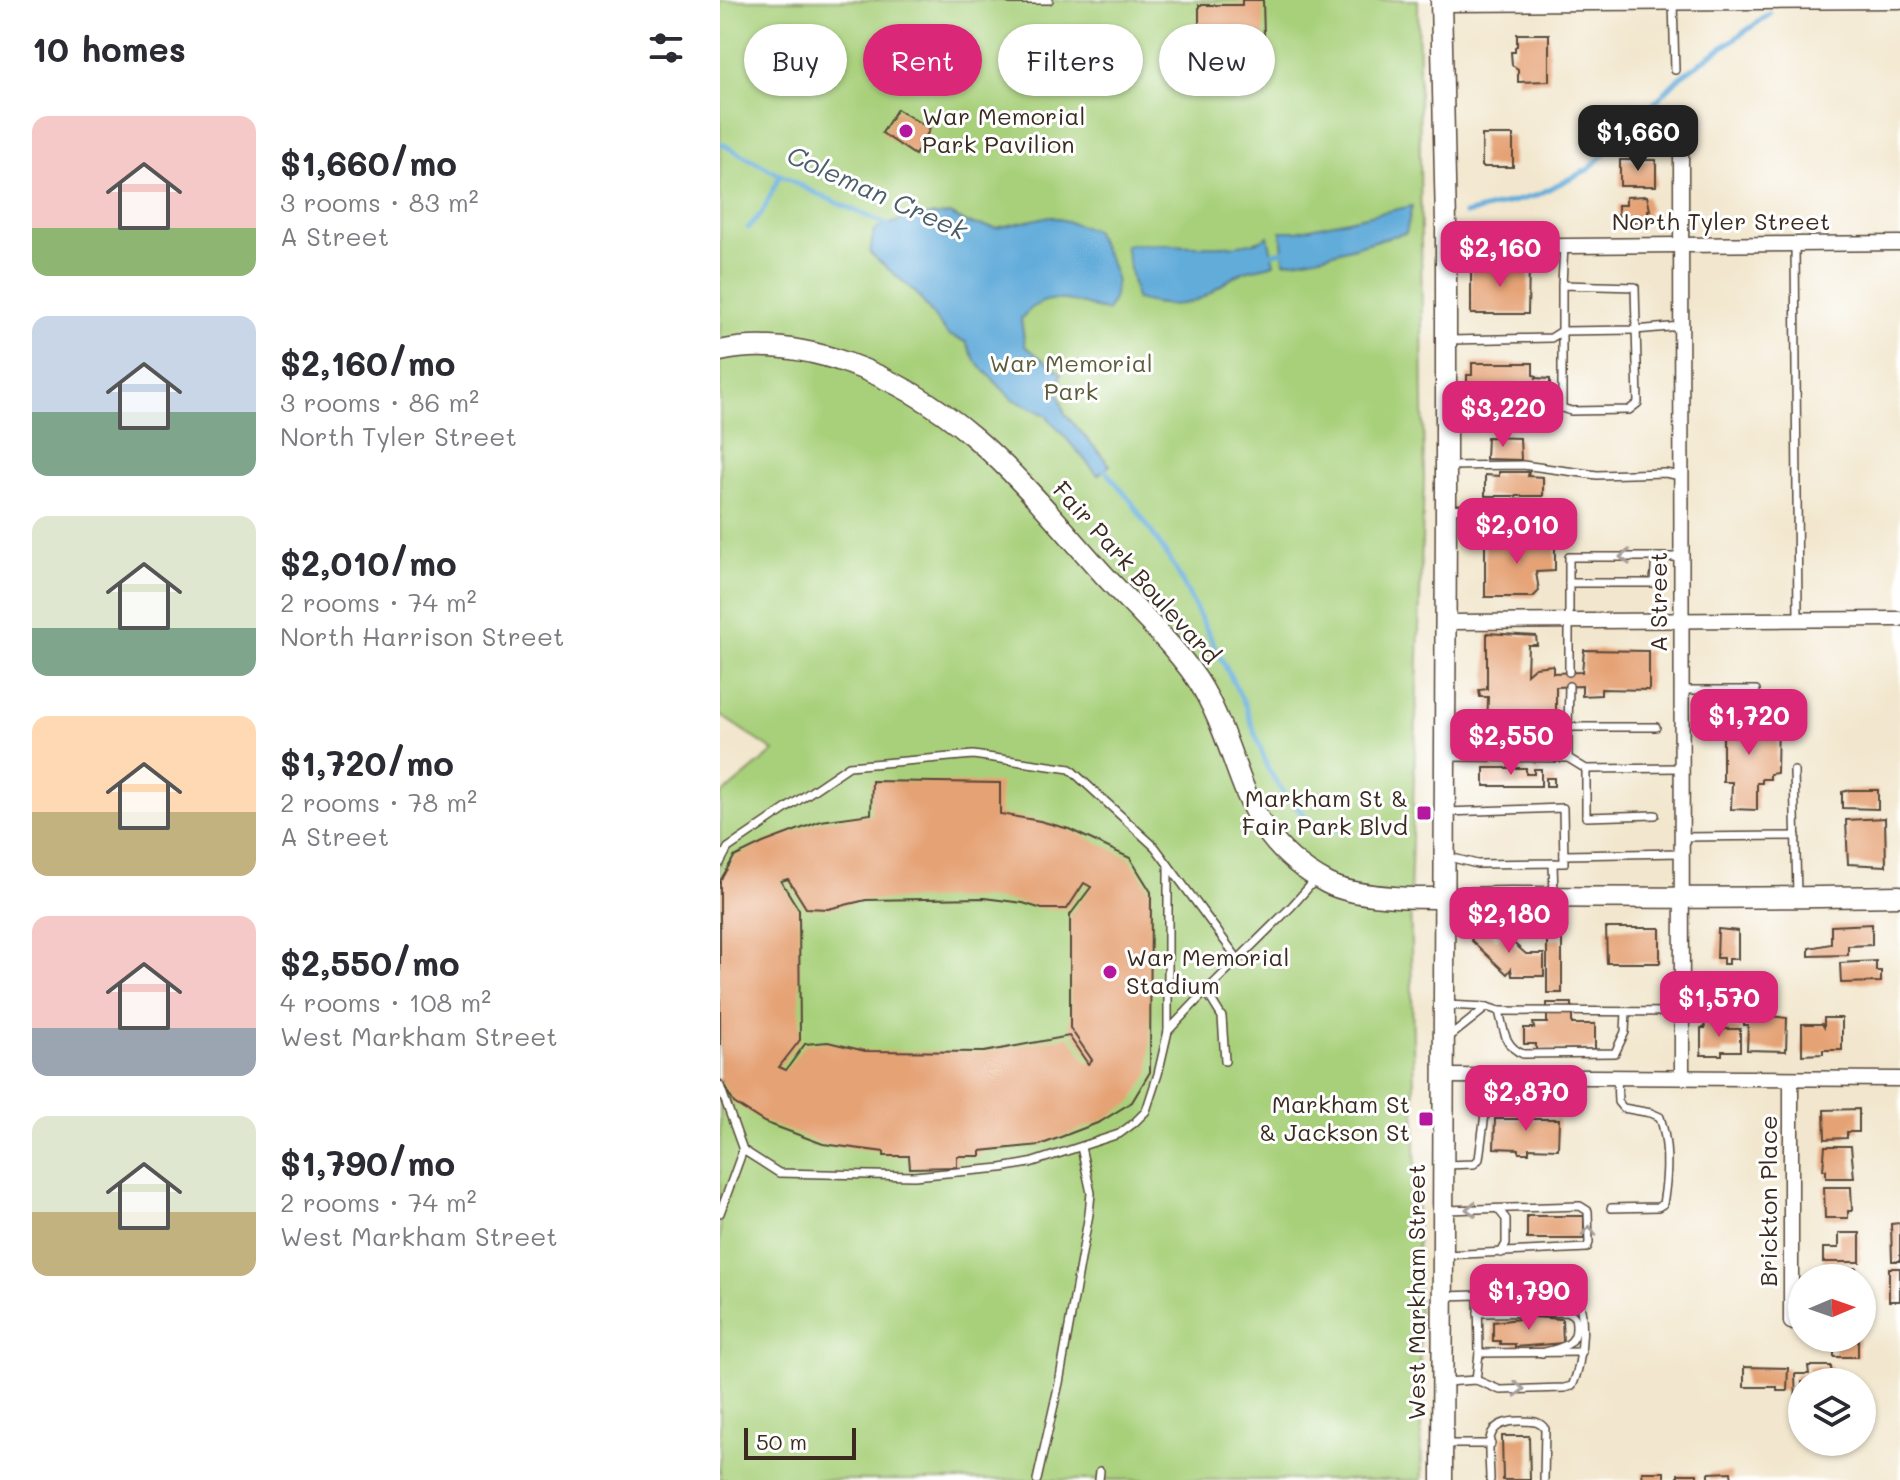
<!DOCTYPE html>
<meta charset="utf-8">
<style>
:root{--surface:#fff;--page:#f2f2f3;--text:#2b2b33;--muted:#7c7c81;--accent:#db2777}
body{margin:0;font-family:Mali,sans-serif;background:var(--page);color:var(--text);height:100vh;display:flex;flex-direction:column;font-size:30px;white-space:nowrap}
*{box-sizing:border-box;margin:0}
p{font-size:26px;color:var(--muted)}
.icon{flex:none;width:44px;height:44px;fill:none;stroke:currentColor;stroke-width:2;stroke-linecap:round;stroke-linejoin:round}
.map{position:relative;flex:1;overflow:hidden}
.details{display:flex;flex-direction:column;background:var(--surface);width:720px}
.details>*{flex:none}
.top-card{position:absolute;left:24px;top:24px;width:760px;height:72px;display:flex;gap:16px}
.needle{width:52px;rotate:88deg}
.fabs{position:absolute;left:1068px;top:1264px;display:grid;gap:16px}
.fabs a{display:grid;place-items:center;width:88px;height:88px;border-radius:50%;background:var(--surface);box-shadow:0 2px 6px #0004;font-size:40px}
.scale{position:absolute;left:24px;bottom:20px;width:112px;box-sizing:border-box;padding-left:8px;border:4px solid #3b2a1e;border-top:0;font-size:22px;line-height:28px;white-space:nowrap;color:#3b2a1e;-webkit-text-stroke:6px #fff;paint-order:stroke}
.price{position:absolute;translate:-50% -68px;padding:0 18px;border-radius:16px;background:var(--accent);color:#fff;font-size:26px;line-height:52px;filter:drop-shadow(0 2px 4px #0008)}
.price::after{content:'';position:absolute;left:50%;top:48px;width:24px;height:18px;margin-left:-12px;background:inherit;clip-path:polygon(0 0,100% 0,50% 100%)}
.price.current{background:#222;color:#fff}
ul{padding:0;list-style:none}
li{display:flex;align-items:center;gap:24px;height:200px;padding:0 32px}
li span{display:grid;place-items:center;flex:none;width:224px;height:160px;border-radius:16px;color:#555}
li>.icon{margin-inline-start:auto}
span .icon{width:96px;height:96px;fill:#fffc;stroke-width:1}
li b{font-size:34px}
h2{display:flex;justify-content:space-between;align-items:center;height:96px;padding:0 32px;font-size:34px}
.chip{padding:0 28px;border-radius:36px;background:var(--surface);box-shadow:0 2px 6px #0004;font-size:28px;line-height:72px}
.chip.current{background:var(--accent);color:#fff}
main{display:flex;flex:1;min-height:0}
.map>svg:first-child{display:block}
.green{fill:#a8d07a;stroke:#727d4c;stroke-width:2}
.water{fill:#62acda;stroke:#4e6b7c;stroke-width:2}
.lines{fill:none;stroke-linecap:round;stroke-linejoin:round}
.stream{stroke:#62acda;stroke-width:5}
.building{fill:#e5a275;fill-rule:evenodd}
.lane-casing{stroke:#564638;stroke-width:10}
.street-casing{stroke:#564638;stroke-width:17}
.secondary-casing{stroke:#564638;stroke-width:23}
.lane{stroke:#fff;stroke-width:7}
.street{stroke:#fff;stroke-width:14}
.secondary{stroke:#fff;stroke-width:20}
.oneway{stroke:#a79f9a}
.poi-dot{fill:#b5179e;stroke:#fff;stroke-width:3}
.labels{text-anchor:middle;stroke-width:6;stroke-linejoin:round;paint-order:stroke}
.poi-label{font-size:24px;fill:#3b2a1e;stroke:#fff;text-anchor:start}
.street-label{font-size:24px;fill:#3b2a1e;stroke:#fff}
.park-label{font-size:24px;fill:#5c5c3a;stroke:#fff}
.water-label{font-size:26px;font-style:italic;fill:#4b5e69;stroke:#fff}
</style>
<main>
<section class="details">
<h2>10 homes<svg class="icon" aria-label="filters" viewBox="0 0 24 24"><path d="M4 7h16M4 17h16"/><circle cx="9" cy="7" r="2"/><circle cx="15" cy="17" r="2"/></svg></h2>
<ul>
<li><span style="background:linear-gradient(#f6c9c9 70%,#8fb573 0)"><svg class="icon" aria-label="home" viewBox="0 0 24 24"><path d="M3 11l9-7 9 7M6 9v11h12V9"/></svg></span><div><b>$1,660/mo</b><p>3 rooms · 83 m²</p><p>A Street</p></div></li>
<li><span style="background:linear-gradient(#c9d6e8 60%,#7fa58c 0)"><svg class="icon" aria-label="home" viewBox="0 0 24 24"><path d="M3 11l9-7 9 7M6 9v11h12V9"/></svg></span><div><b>$2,160/mo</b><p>3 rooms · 86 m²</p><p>North Tyler Street</p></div></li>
<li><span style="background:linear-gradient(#dfe7d0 70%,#7fa58c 0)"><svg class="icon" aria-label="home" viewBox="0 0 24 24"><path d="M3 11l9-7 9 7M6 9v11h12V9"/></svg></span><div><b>$2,010/mo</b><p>2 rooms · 74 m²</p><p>North Harrison Street</p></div></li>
<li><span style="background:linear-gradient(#ffd9b3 60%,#c2b280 0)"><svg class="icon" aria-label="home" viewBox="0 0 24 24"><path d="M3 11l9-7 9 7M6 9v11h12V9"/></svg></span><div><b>$1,720/mo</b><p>2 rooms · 78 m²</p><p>A Street</p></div></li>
<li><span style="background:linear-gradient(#f6c9c9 70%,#9aa5b1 0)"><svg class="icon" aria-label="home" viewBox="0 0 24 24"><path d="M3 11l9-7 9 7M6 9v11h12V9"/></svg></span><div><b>$2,550/mo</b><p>4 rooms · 108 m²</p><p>West Markham Street</p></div></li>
<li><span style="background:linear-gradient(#dfe7d0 60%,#c2b280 0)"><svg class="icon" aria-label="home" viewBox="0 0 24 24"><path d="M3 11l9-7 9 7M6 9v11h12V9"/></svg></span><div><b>$1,790/mo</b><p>2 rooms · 74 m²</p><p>West Markham Street</p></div></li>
</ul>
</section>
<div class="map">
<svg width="1180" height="1480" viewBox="0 0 1180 1480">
<rect width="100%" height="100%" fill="#fff"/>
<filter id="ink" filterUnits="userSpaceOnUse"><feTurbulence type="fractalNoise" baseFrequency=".0125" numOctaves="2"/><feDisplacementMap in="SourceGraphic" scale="16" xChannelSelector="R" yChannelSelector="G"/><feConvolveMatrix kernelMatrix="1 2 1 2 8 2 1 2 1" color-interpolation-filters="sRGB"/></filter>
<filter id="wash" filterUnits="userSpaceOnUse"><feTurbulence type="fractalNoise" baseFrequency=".006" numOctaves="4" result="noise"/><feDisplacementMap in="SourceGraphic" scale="32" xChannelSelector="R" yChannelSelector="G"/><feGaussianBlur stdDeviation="1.8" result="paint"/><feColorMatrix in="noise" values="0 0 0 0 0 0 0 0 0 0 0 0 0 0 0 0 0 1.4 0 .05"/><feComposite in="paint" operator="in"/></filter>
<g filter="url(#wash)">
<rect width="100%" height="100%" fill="#f2e7ce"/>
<polygon class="green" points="0,0 698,0 704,480 690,897 702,1480 0,1480 0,796 54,751 0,715"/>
<g class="water">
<path d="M692 206 686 233C645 242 605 259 564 262L561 231H577Z"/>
<path d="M230 214 247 223 276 228 330 216 374 230C388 259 407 280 387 311 356 303 326 286 301 319L305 346 341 373 338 393 345 414 390 465 378 475 326 415 292 399 256 362 246 342 228 335 196 293 150 253 154 230 189 217Z"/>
<path d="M548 236 554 264C544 268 532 268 523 272 510 278 501 285 490 293 468 309 441 306 416 299L405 245C442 241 521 255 548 236Z"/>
</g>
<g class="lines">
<g class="stream">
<polyline points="0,143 91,191 171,227"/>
<polyline points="745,214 815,196 869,169 960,77 1050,14"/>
<polyline points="28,228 42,213 60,175"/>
<polyline points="546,255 567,250"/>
<polyline points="380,464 411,501 454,566 525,705 548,769 566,796 591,822 618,830"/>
</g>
</g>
<g id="blocks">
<g class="building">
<polygon points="522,0 543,0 544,37 479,37 479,5 522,5"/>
<polygon points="797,34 829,34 829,81 798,82 798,69 792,65 791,52 795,52 795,47 797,46"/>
<polygon points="484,47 540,47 540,70 484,71"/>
<polygon points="177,109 210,129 195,155 162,133"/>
<rect x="762" y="135" width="31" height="32"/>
<rect x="900" y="160" width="36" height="26"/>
<polygon points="927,196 930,210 928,210 928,222 906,222 906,216 898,216 898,205 906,205 906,197"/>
<polygon points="751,265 809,265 808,314 751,314"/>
<polygon points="752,363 813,363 813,375 817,376 816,378 830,379 830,410 819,410 819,414 814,414 815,426 751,426 751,412 747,412 747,375 752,375"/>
<polygon points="767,437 800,438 801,460 766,459"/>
<polygon points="779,472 809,472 808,476 823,477 823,496 765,496 765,475 779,476"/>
<polygon points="800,506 800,532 763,533 763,507"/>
<polygon points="835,538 835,571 816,572 819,591 813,597 765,597 765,539"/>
<polygon points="767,633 816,636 817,645 808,645 807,674 815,667 833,665 833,673 862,672 864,650 929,651 929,690 881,689 881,695 862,696 862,686 836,687 836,733 767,732 768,697 760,697 759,690 767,689"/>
<polygon points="1003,717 1058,718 1057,773 1050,774 1050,779 1042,779 1042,783 1037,783 1037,810 1011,809 1012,782 1003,782"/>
<polygon points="764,768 806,768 806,774 814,774 814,769 821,769 821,786 764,786"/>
<rect x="826" y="778" width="8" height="8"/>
<path d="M152 781 280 783V814L320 821 349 829 410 858 431 892 430 1072 412 1102 380 1122 320 1145 261 1151V1156H237V1167L190 1168 189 1156H164V1152L103 1144 44 1122 14 1103 0 1079V881L14 857 43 843 101 821 151 814ZM68 879 86 908 108 909 146 900 264 898 303 903 322 909H347L364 883 371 887 350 915V1028L372 1060 368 1064 349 1036 264 1052 145 1051 108 1042 85 1044 66 1070 59 1067 80 1040 79 910 61 881Z"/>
<polygon points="1130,790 1158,790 1158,809 1122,808 1122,792"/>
<polygon points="1165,818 1166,866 1128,864 1126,820"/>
<polygon points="1152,924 1152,945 1128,946 1128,955 1089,956 1089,948 1111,944 1111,926"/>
<polygon points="762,926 777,940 782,933 806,954 824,954 824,976 792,976 791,969 787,974 751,940"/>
<polygon points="886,928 940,928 940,963 887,963"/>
<polygon points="998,929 1018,931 1018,959 1009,959 1009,964 1003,964 1003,958 997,958"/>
<polygon points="842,939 842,993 827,993 827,940"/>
<polygon points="1156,961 1156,971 1161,971 1161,982 1121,983 1120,963"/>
<polygon points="827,1003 852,1003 852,1024 875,1024 875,1049 816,1050 816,1044 804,1044 804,1028 814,1028 813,1023 827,1023"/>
<polygon points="1024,1006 1044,1006 1044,1015 1067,1018 1066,1051 1027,1050 1028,1025 1024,1025"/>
<polygon points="1104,1018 1122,1018 1122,1050 1103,1050 1103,1054 1082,1055 1082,1024 1102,1024 1104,1027"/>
<polygon points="1001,1021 1001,1029 1020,1029 1020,1051 1002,1051 1002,1055 981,1055 981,1028 985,1028 984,1022"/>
<polygon points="1139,1109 1139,1132 1127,1132 1127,1138 1105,1139 1104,1110"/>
<polygon points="800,1110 810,1110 810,1119 839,1119 838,1149 809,1148 809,1153 799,1153 799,1149 774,1148 775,1119 800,1119"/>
<polygon points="1105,1146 1131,1146 1134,1178 1106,1178 1106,1170 1103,1170"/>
<polygon points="1104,1187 1131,1187 1132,1211 1128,1211 1128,1218 1105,1218"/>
<rect x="807" y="1216" width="57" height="23"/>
<polygon points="1180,1223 1180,1261 1172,1261 1171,1224"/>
<polygon points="1119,1233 1140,1233 1140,1262 1103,1262 1103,1248 1119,1248"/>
<polygon points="1136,1268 1136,1278 1108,1278 1108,1269"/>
<rect x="1169" y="1268" width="11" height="33"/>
<polygon points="799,1316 842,1319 843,1343 795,1347 795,1344 780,1344 780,1341 773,1341 773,1322 799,1319"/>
<rect x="1114" y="1338" width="24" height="19"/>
<polygon points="1088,1366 1111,1366 1112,1382 1082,1382 1082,1406 1076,1406 1075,1374 1089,1374"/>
<polygon points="1024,1367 1068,1368 1067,1391 1057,1391 1057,1387 1024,1387"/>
<polygon points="782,1436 809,1436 810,1480 783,1480"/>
<polygon points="922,1472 944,1472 944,1480 923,1480"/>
<polygon points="1011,1472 1012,1480 989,1480 989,1473"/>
<rect x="958" y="1474" width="19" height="6"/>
</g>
</g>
</g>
<g filter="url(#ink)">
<use href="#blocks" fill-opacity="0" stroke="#564638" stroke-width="2"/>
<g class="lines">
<defs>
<g id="lane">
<polyline points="290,0 329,0"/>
<polyline points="953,2 955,70"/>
<polyline points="1075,244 1078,619"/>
<polyline points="842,285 915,287 918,403 909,410 851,411 842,408 842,285 844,245"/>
<polyline points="729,340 831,338 842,331 915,330 961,326"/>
<polyline points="728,466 803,465 877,475 945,473 961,476"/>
<path d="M729 509C759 508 786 501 817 504"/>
<polyline points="849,583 931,583 934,581 936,557"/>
<polyline points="849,672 849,557 961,557"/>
<polyline points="961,690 1036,690"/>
<polyline points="848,727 849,686"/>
<polyline points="727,757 848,758 848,727 936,727"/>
<polyline points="848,758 866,769 961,768"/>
<polyline points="866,769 866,817 935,815"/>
<polyline points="1074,771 1077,895"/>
<polyline points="726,812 843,808 844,863 757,864 729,857"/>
<polyline points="961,837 1076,836"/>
<polyline points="844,855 962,853"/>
<polyline points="0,863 8,848 129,766 253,755 350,769 435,847 518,959"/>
<polyline points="833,863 834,897"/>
<path d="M726 1005 767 1007 779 1011C784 1030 784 1046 803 1054L895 1053 905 1032 906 1012"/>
<polyline points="779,1011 962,1012"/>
<polyline points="448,1031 448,865"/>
<polyline points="728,1038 767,1007"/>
<polyline points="505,1061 502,1017 486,991 571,907 596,879"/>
<polyline points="0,1086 23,1150 59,1173 194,1176 281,1168 310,1163 399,1134 414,1123 426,1111 438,1074 448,1031 486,991"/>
<polyline points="726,1165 754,1164 759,1159 765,1114 777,1098 777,1077"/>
<path d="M891 1208 938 1207 943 1204C948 1176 949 1144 940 1117L931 1113 903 1108 898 1102 897 1076"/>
<polyline points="778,1209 786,1219 786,1244 781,1253"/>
<polyline points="0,1213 23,1150"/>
<polyline points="725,1255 867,1248 869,1243 868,1211 860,1206 726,1210"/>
<polyline points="758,1295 759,1353"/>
<path d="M724 1296 758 1295 770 1286 849 1285C870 1302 863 1364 852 1386L844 1388 780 1390 756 1380 725 1382"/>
<path d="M758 1313 849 1312C856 1317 856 1319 856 1328 856 1347 838 1348 822 1353"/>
<polyline points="756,1380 759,1353 862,1352"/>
<polyline points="725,1444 771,1444"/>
<polyline points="317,1480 339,1383 369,1214 371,1193 361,1147"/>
<polyline points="379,1480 380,1471"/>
<path d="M770 1480C770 1447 760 1420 802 1421 812 1422 819 1420 825 1429L824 1480"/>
</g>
<g id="street">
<polyline points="721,4 1180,1"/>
<polyline points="961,128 962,1076"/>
<polyline points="726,247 1180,243"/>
<polyline points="726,622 1180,619"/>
<polyline points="725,1076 1180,1079"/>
<polyline points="1071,1322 1071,1079"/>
</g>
<g id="secondary">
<polyline points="721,0 726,225 726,509 722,1480"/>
<path d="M0 351C42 342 87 349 127 363 244 404 304 486 384 575 413 607 462 652 483 689 526 765 518 836 607 883 646 904 745 897 792 897 921 898 1051 898 1180 896"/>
</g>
</defs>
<use href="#lane" class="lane-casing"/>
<use href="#street" class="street-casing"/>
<use href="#secondary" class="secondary-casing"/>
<use href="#lane" class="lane"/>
<use href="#street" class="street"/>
<use href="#secondary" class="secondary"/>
</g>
<defs><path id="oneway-chevron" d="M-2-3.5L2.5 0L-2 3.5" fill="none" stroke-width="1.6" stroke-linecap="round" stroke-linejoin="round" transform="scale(2)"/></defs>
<g class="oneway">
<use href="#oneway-chevron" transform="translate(905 557) rotate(-180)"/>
<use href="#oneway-chevron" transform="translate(751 1209) rotate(178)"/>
<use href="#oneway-chevron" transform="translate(869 1231) rotate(-90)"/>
<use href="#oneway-chevron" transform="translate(799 1389) rotate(-1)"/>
</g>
</g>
<g class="poi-dot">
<circle cx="186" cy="131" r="8"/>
<rect x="696" y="805" width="16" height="16" rx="4"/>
<circle cx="390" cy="972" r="8"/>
<rect x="698" y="1111" width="16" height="16" rx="4"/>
</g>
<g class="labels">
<g class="poi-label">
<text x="202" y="125">War Memorial<tspan x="202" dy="28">Park Pavilion</tspan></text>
<text x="688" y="807" text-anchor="end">Markham St &amp;<tspan x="688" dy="28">Fair Park Blvd</tspan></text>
<text x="406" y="966">War Memorial<tspan x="406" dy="28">Stadium</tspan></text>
<text x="690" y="1113" text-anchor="end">Markham St<tspan x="690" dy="28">&amp; Jackson St</tspan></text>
</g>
<g class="street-label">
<text x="1001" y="230">North Tyler Street</text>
<text transform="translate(416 573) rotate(48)" y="8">Fair Park Boulevard</text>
<text transform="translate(939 602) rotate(-90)" y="8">A Street</text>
<text transform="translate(1049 1201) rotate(-90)" y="8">Brickton Place</text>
<text transform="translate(697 1292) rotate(-90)" y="8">West Markham Street</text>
</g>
<g class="park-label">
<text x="351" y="372">War Memorial<tspan x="351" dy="28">Park</tspan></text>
</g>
<g class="water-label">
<text transform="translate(157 193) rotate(24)" y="9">Coleman Creek</text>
</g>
</g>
</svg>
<div class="fabs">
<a><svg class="needle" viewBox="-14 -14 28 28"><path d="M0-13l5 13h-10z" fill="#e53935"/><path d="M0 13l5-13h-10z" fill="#7c7c81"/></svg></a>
<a><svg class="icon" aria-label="layers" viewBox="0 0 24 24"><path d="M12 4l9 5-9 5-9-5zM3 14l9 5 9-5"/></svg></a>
</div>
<div class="scale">50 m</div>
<b class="price current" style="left:918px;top:173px">$1,660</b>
<b class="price" style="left:780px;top:289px">$2,160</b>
<b class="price" style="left:783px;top:449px">$3,220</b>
<b class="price" style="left:797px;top:566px">$2,010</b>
<b class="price" style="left:1029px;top:757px">$1,720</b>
<b class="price" style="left:791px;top:777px">$2,550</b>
<b class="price" style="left:789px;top:955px">$2,180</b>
<b class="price" style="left:999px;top:1039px">$1,570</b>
<b class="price" style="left:806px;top:1133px">$2,870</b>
<b class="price" style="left:809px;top:1332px">$1,790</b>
<div class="top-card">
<a class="chip">Buy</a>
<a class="chip current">Rent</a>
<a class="chip">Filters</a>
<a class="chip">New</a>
</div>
</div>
</main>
